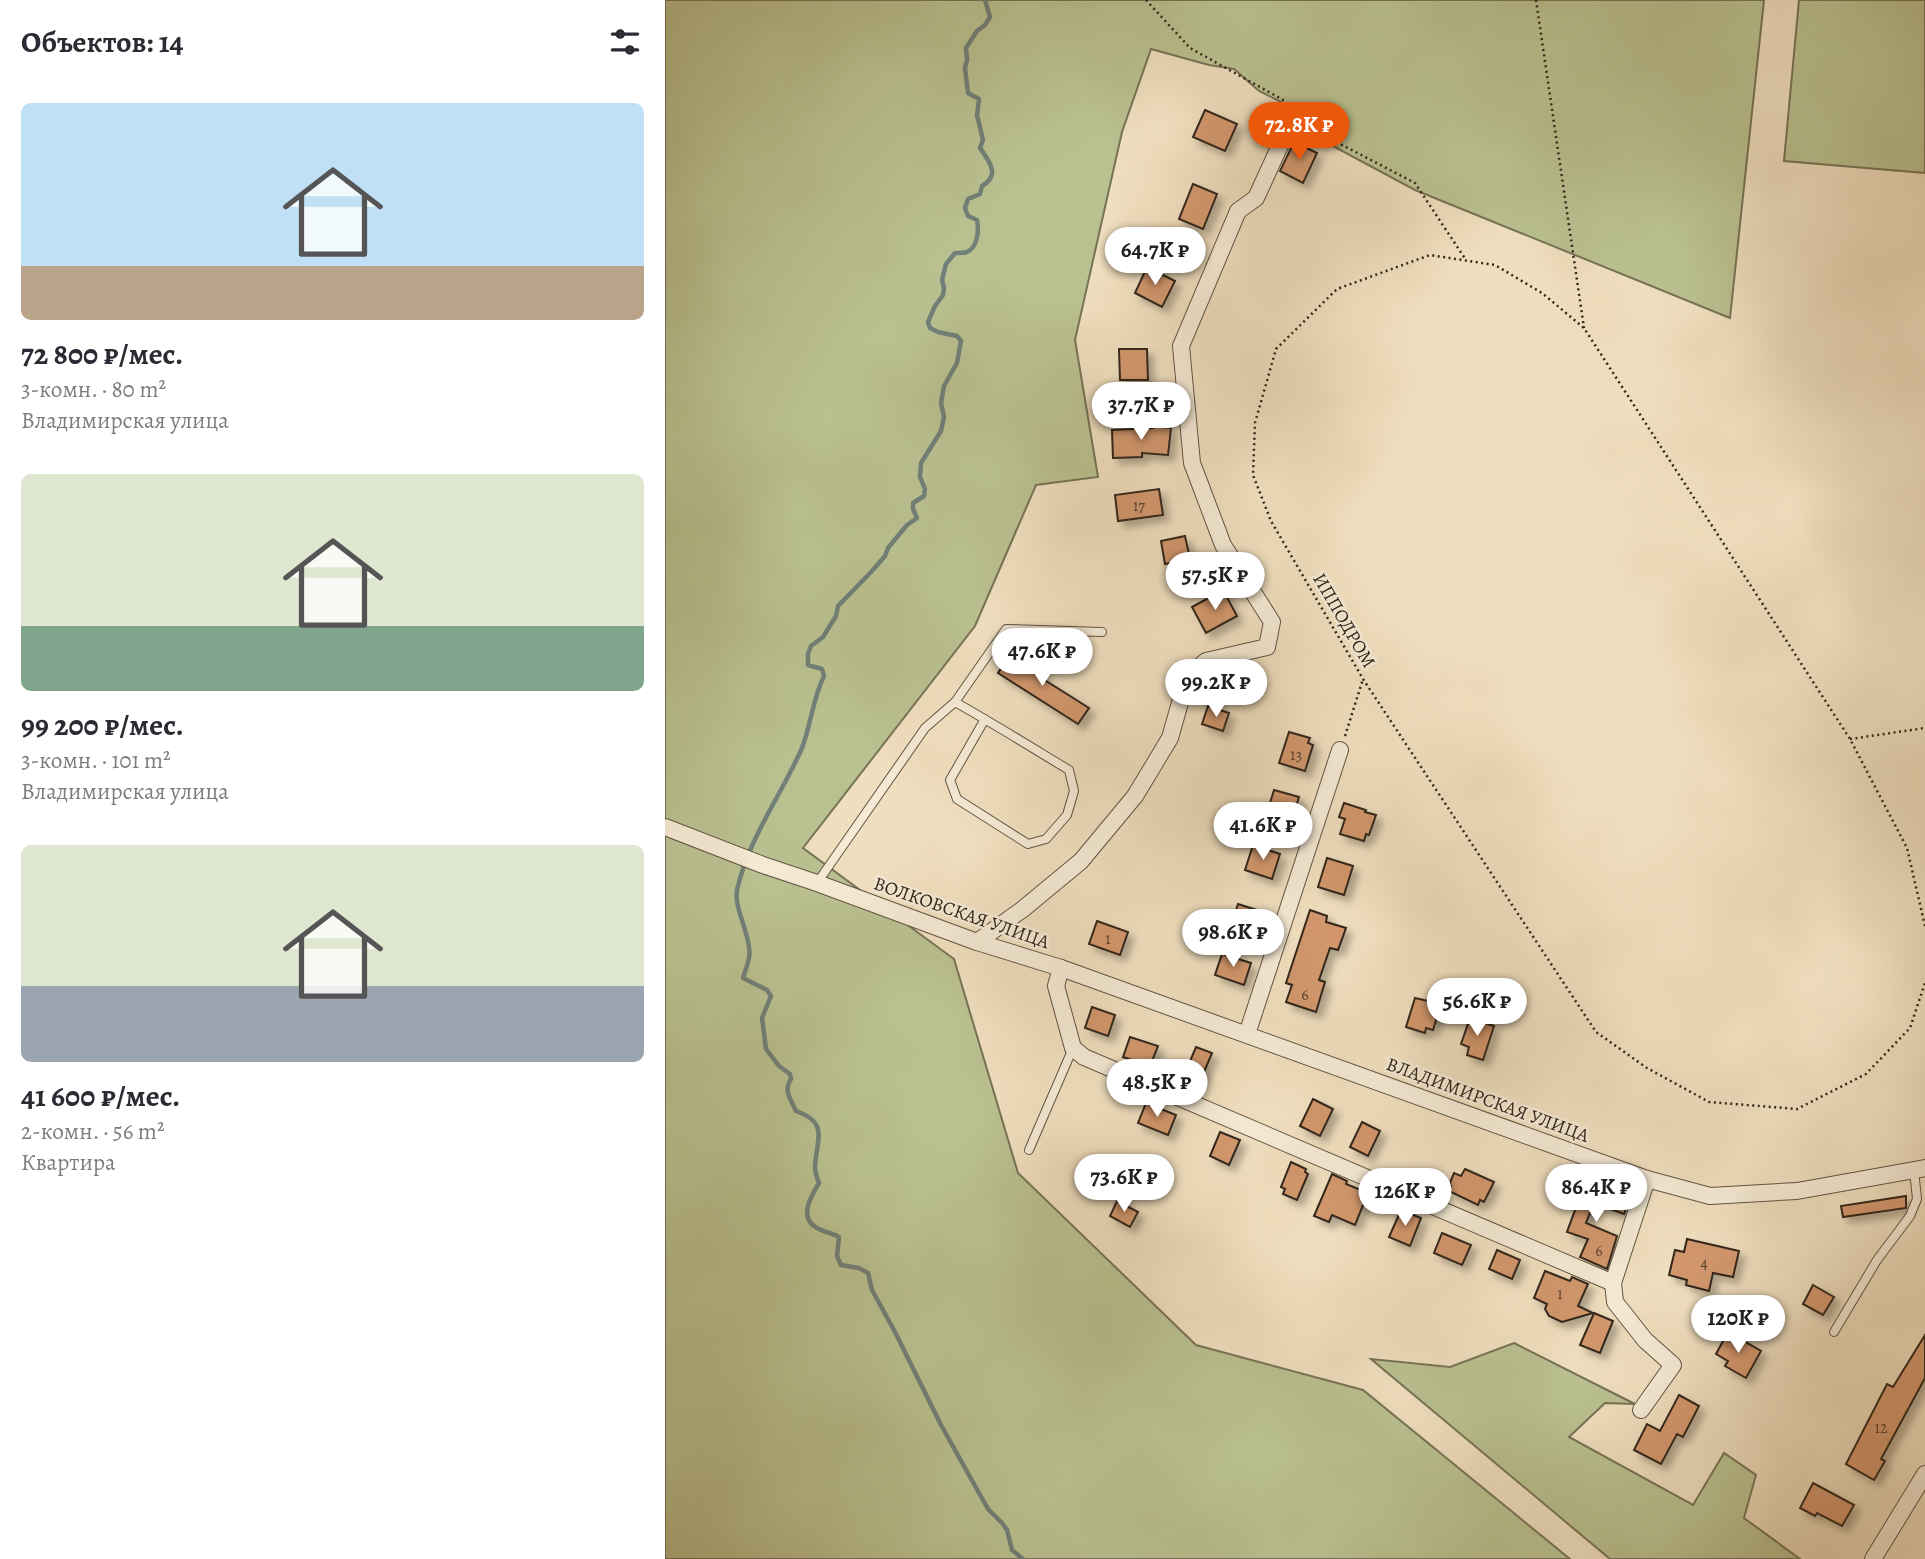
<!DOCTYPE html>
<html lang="ru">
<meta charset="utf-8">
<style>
:root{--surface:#fff;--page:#f2f2f3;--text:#2b2b33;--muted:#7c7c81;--accent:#ea580c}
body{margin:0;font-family:Alegreya,serif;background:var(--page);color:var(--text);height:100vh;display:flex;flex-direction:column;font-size:26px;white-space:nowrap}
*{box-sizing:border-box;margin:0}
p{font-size:23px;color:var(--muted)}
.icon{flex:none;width:38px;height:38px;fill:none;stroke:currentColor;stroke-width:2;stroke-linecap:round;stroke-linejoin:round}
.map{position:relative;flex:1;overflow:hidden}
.drawer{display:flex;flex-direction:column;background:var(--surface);width:665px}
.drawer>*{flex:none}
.price{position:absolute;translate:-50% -60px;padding:0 16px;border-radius:24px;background:#fff;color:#222;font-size:23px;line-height:46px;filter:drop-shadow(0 2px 4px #0008)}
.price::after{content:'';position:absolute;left:50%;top:42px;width:21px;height:16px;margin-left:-10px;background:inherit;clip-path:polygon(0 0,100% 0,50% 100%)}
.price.selected{background:var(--accent);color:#fff}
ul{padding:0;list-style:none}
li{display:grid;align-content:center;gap:14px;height:371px;padding:0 21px}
li span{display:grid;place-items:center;height:217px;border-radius:10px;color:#555}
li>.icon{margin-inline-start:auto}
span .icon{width:126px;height:126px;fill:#fffc;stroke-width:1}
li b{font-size:30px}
h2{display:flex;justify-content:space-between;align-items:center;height:84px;padding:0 21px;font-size:30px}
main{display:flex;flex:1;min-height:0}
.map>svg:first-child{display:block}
.green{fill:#bac191;stroke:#767356;stroke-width:2}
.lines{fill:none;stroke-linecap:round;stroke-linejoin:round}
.stream{stroke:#718078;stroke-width:4.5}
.building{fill:#d2976d;stroke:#31251a;stroke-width:2;filter:url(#shadow)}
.lane-casing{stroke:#615443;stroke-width:10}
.street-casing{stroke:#615443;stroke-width:18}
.path{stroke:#31251a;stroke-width:2.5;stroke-dasharray:2 3.5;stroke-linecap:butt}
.lane{stroke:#f5ead5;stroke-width:8}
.street{stroke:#f5ead5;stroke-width:16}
.labels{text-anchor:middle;stroke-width:5;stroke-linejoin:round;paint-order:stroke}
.number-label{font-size:16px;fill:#59422f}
.street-label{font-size:19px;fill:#31251a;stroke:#f5ead5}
</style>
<main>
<section class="drawer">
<h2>Объектов: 14<svg class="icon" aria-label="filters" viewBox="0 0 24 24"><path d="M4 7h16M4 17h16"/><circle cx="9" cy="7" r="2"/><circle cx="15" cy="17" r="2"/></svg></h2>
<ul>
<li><span style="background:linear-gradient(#bfe0f5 75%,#b9a48a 0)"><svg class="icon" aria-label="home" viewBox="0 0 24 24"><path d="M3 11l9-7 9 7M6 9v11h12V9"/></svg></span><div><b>72 800 ₽/мес.</b><p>3-комн. · 80 m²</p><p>Владимирская улица</p></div></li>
<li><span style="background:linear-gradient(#dfe7d0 70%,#7fa58c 0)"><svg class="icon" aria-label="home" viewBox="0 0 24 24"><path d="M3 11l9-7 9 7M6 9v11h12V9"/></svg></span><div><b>99 200 ₽/мес.</b><p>3-комн. · 101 m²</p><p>Владимирская улица</p></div></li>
<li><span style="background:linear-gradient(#dfe7d0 65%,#9aa5b1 0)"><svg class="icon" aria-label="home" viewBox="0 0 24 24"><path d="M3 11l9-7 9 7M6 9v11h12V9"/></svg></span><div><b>41 600 ₽/мес.</b><p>2-комн. · 56 m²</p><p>Квартира</p></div></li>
</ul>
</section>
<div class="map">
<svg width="1260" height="1559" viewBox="0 0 1260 1559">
<defs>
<filter id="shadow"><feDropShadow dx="6" dy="6" stdDeviation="3.5" flood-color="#0004"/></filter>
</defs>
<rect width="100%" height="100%" fill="#f0dfbf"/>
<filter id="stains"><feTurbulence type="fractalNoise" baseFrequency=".00286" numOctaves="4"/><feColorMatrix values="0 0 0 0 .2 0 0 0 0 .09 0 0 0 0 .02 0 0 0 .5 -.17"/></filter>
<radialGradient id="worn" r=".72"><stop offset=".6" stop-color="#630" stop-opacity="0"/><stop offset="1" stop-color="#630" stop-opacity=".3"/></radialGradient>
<g class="green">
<polygon points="0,0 1099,0 1065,318 750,190 623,122 626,107 594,91 569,69 544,65 486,49 457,132 410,340 433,477 371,485 310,626 138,848 289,959 353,1173 531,1345 698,1390 905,1559 0,1559"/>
<polygon points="1134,0 1260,0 1260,173 1119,161"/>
<polygon points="849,1343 970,1404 940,1403 904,1437 1028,1505 1059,1453 1091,1475 1079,1518 1135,1559 945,1559 706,1359 785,1367"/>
</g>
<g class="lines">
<path class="stream" d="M320 0 325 17 320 25 312 31 301 48 302 60 300 68 303 93 314 99 312 115 318 140 315 148C324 161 336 175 317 186L315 194 303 199 300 208 303 216 312 220C314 230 313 247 302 252 298 253 294 253 290 253L281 264 277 280 279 288 278 295 270 306 263 322 265 328 273 332 292 336 296 341 292 363 279 386 276 403 279 417 276 431 256 463 255 477 260 489 259 496 248 503V509L252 518 242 525 223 548 220 556 207 571 173 606 171 616 158 637 146 646 143 654V665L157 669 159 676C148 698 146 724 137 748 116 796 84 837 72 890 69 906 82 929 84 947 86 959 81 967 78 978L102 990 106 996 97 1018 101 1049 114 1066 125 1074 126 1079C118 1090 126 1100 131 1111 165 1123 151 1140 150 1167 150 1172 152 1178 154 1183 146 1196 133 1218 152 1228 159 1232 167 1233 174 1237L172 1256 176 1265 194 1268 203 1273 207 1290 230 1332 276 1425 323 1509 337 1523 342 1530 347 1550 358 1559"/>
</g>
<g class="building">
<polygon points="540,110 572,124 560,151 528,137"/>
<polygon points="629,142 652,153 638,183 615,171"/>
<polygon points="528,184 552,194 538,229 514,219"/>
<polygon points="482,267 510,281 497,307 470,293"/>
<polygon points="454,349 482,349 483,380 455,380"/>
<polygon points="488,426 506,428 503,455 477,453 477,457 448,458 447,430 488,428"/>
<polygon points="494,489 498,515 453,521 450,495"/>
<polygon points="520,536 525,559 500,564 496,541"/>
<polygon points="558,590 572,616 541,633 527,607"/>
<polygon points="347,651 363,661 359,667 424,708 413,724 333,673"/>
<polygon points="543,706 564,713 558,731 537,724"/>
<polygon points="624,732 645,738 643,743 648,745 640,771 614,763"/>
<polygon points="609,790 634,797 625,826 600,819"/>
<polygon points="679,803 701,810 700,812 711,815 704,835 701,834 699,841 675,834 680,819 674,817"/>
<polygon points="588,845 615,854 607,879 580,870"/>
<polygon points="662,858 688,866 679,895 653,887"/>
<polygon points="573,904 601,913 593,937 565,928"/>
<polygon points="645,910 662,916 661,922 681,928 673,950 665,948 654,980 660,982 651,1012 621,1002 627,985 621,983"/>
<polygon points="432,921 463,932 455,955 424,944"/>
<polygon points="557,954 586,963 579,985 550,975"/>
<polygon points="750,998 776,1004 768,1030 761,1028 760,1033 741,1027"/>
<polygon points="427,1007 450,1015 443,1036 420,1028"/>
<polygon points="805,1018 829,1026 818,1060 802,1055 804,1047 796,1044"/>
<polygon points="465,1037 493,1046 485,1066 458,1057"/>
<polygon points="531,1047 547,1053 536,1079 520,1073"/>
<polygon points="648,1099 668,1109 655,1136 635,1126"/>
<polygon points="481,1103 511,1115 503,1135 473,1123"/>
<polygon points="697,1122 715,1131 703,1156 685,1147"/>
<polygon points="555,1132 575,1140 564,1165 545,1156"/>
<polygon points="626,1162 641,1169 640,1172 643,1174 632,1200 618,1194 620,1189 616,1187"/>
<polygon points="800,1169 829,1182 819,1202 815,1200 813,1205 784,1191 786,1186 784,1185 789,1173 796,1176"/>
<polygon points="667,1174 682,1181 681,1184 703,1193 690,1225 667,1215 664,1222 649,1216"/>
<polygon points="920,1183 964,1200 959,1214 929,1203 921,1223 952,1236 942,1269 915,1257 923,1239 902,1232"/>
<polygon points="1241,1196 1241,1208 1178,1217 1176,1206"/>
<polygon points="452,1201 473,1212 465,1227 445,1216"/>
<polygon points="736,1210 756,1218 745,1246 724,1237"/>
<polygon points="777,1233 806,1245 797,1265 769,1253"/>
<polygon points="1022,1239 1074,1251 1068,1277 1048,1273 1044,1291 1021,1285 1022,1280 1004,1275 1010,1250 1019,1252"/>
<polygon points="832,1250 855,1260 847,1279 824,1269"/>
<polygon points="880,1271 905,1281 907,1277 923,1284 913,1306 928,1313 897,1322 884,1316 880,1309 882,1304 869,1298"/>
<polygon points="1148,1285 1169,1297 1158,1315 1138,1304"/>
<polygon points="929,1313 948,1321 935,1353 915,1345"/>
<polygon points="1063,1332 1096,1351 1081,1378 1060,1366 1063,1361 1051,1354"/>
<polygon points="1260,1335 1260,1378 1216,1459 1220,1461 1209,1480 1181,1464 1222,1384 1228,1387"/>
<polygon points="1014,1395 1034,1406 1018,1437 1012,1434 996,1464 969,1450 982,1424 995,1431"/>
<polygon points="1148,1483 1189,1505 1177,1526 1152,1513 1150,1516 1135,1508"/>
</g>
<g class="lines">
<defs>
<g id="lane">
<polyline points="290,702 341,629 437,632"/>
<path d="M152 883 260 728 290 702C329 724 366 747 404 770L409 791 402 815 381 839 363 844 292 799 285 780 320 719"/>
<polyline points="364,1150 408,1048"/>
<polyline points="1169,1332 1212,1260 1245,1216 1252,1199 1249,1170"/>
</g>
<g id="street">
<polyline points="0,827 98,865 152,883 312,942 396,968 982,1179 1045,1196 1132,1191 1260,1168"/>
<polyline points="312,942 358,909 416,861 470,796 505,738 522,678 541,661 602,647 607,622 558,545 527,463 516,346 573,211 591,198 623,128"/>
<polyline points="396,968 391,986 408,1048 419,1057 948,1283"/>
<polyline points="582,1034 675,750"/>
<polyline points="976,1410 1008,1365 980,1340 950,1302 948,1283 982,1179"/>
<polyline points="1208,1559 1260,1474"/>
</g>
</defs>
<use href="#lane" class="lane-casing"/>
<use href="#street" class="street-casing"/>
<g class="path">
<polyline points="481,0 525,48 620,101 624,112"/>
<polyline points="871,0 919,328"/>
<polyline points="637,124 750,183 801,260"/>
<polyline points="680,736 698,679"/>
<polyline points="1185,739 1260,728"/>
<polyline points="1260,926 1242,848 1185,739 919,328 877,293 830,265 765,255 672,289 611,349 590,423 588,475 606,521 698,679 931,1032 982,1068 1044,1102 1132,1109 1201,1074 1245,1028 1260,983"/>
</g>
<use href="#lane" class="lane"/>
<use href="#street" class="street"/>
</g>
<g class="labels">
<g class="number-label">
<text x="474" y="511">17</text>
<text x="631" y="760">13</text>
<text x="443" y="944">1</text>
<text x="640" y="1000">6</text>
<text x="934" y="1256">6</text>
<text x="1039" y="1268">4</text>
<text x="895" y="1299">1</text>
<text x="1216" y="1433">12</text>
</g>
<g class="street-label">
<text transform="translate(680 620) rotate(60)" y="7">ИППОДРОМ</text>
<text transform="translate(297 912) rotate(19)" y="7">ВОЛКОВСКАЯ УЛИЦА</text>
<text transform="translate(823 1099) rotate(20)" y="7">ВЛАДИМИРСКАЯ УЛИЦА</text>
</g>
</g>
<rect width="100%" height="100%" filter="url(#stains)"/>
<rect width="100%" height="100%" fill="url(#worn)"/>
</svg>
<b class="price selected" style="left:634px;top:162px">72.8K ₽</b>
<b class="price" style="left:490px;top:287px">64.7K ₽</b>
<b class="price" style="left:476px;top:442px">37.7K ₽</b>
<b class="price" style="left:550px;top:612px">57.5K ₽</b>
<b class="price" style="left:377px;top:688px">47.6K ₽</b>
<b class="price" style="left:551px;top:719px">99.2K ₽</b>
<b class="price" style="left:598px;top:862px">41.6K ₽</b>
<b class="price" style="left:568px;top:969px">98.6K ₽</b>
<b class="price" style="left:812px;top:1038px">56.6K ₽</b>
<b class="price" style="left:492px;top:1119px">48.5K ₽</b>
<b class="price" style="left:459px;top:1214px">73.6K ₽</b>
<b class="price" style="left:931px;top:1224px">86.4K ₽</b>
<b class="price" style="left:740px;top:1228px">126K ₽</b>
<b class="price" style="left:1073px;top:1355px">120K ₽</b>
</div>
</main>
